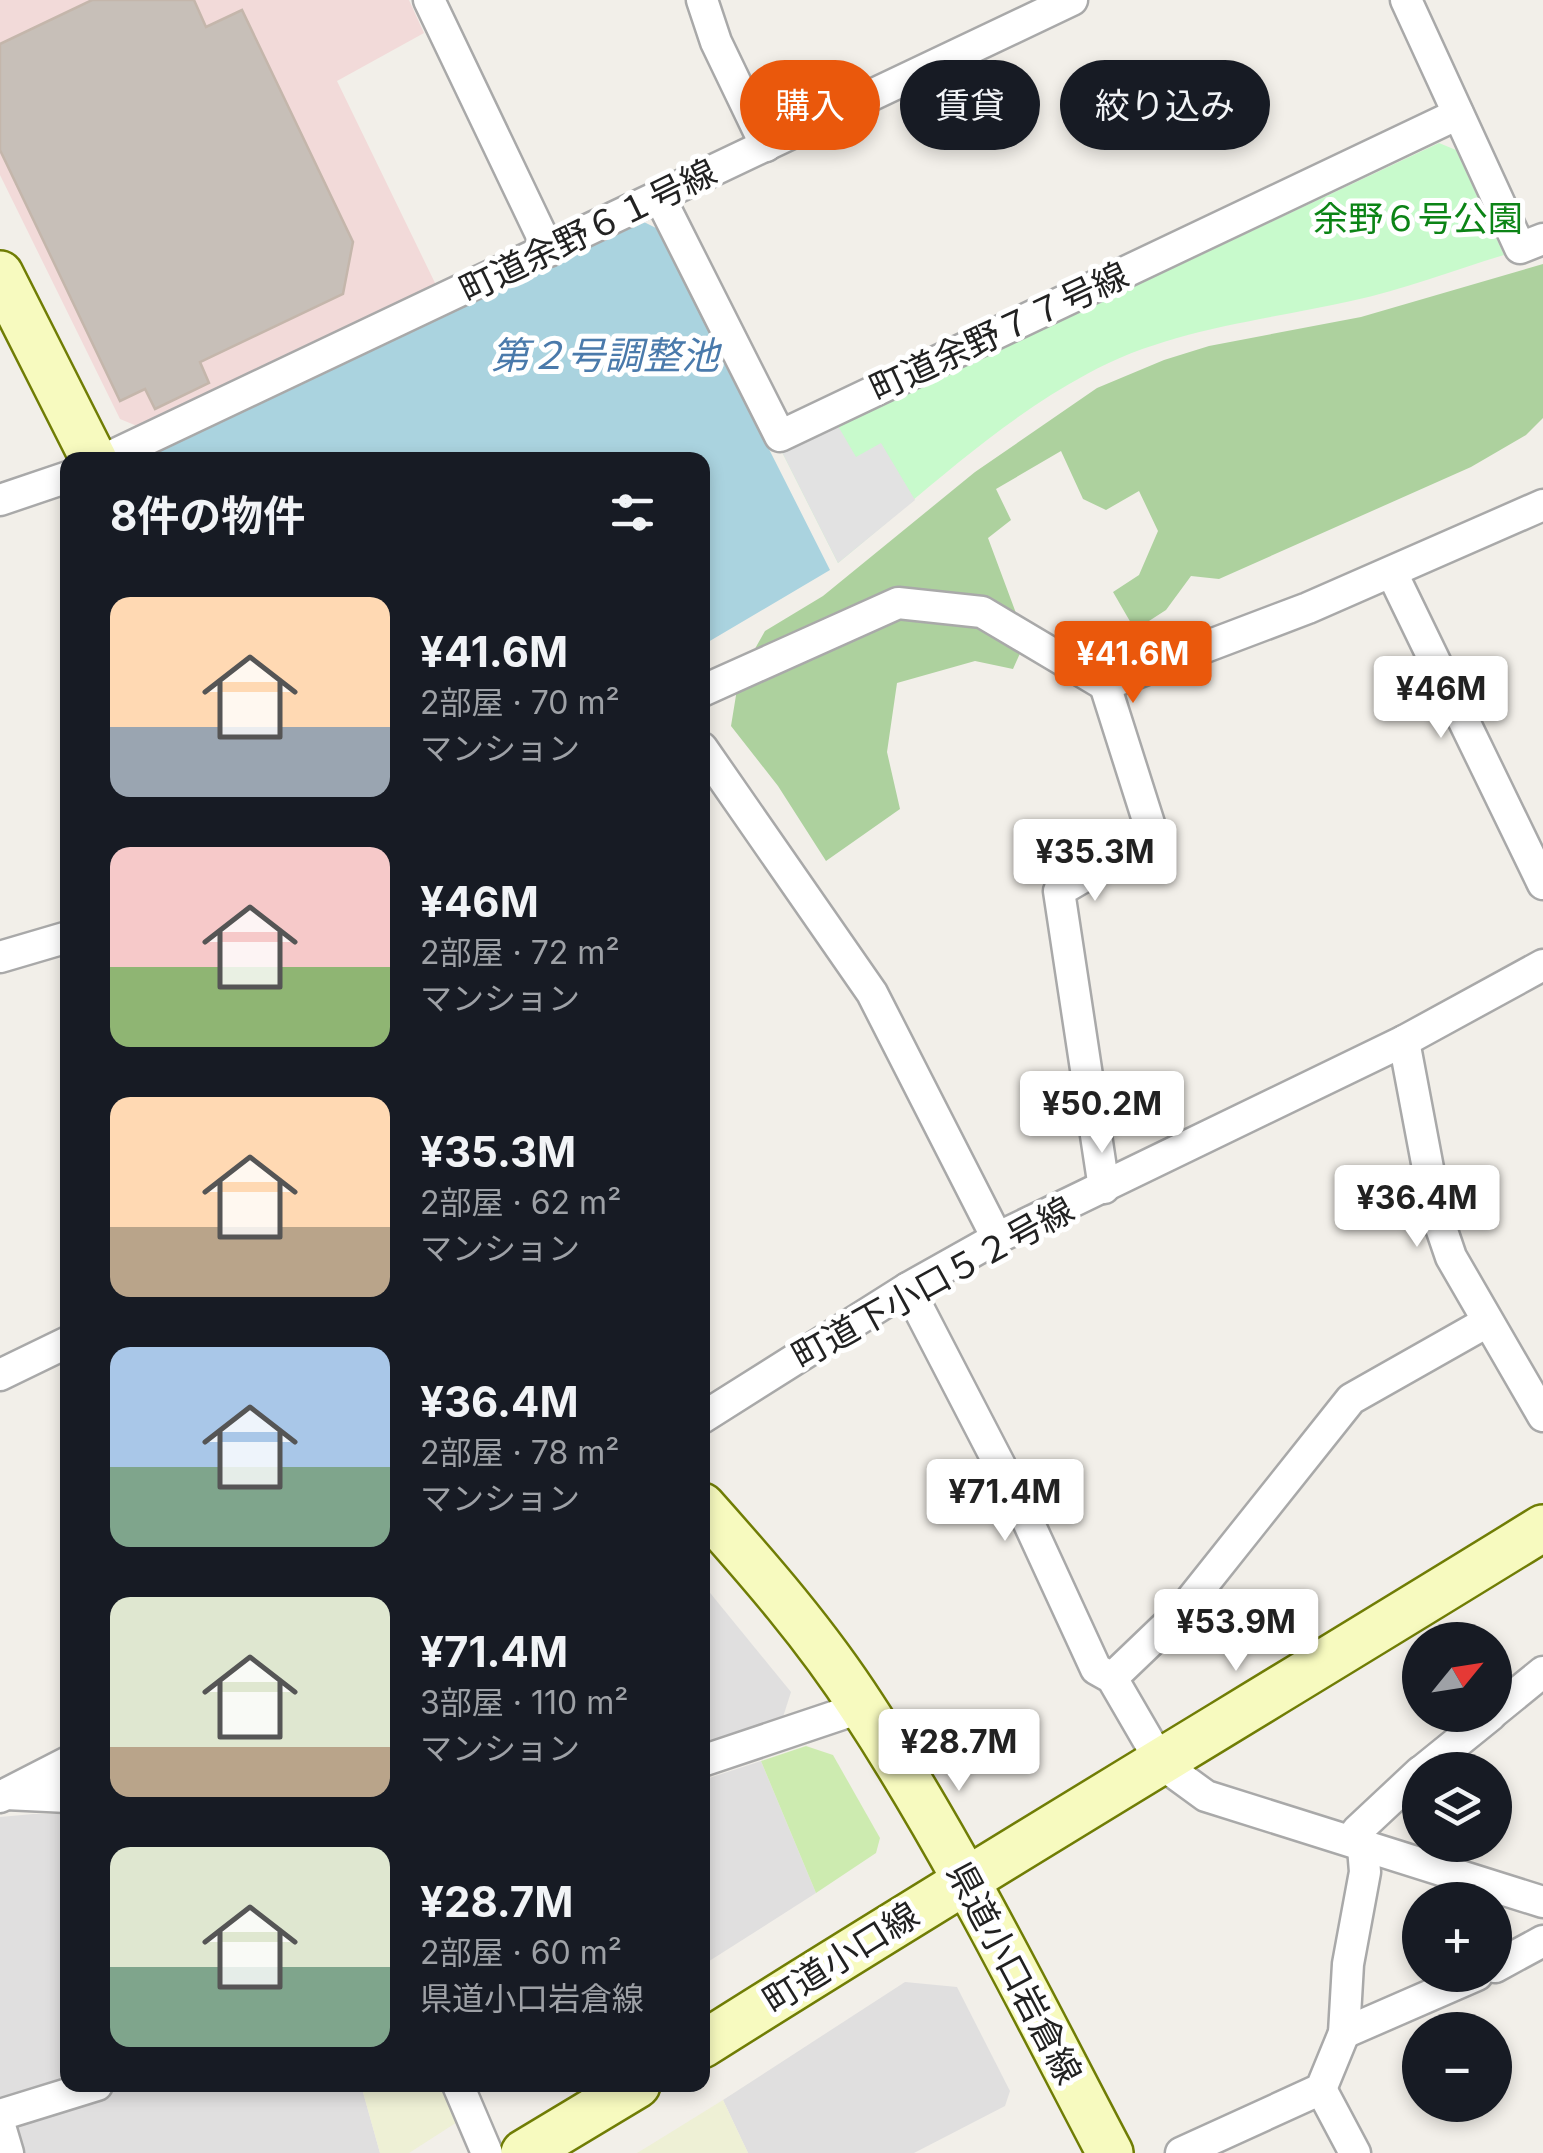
<!DOCTYPE html>
<html lang="ja">
<meta charset="utf-8">
<style>
:root{--surface:#171b24;--page:#242831;--text:#f1f3f6;--muted:#9ea1a6;--accent:#ea580c}
body{margin:0;font-family:Inter,"Noto Sans JP",sans-serif;background:var(--page);color:var(--text);height:100vh;display:flex;flex-direction:column;font-size:38px;white-space:nowrap}
*{box-sizing:border-box;margin:0}
p{font-size:32px;color:var(--muted)}
.icon{flex:none;width:55px;height:55px;fill:none;stroke:currentColor;stroke-width:2;stroke-linecap:round;stroke-linejoin:round}
.map{position:relative;flex:1;overflow:hidden}
.drawer{position:absolute;left:60px;top:452px;width:650px;height:1640px;display:flex;flex-direction:column;background:var(--surface);border-radius:20px;box-shadow:0 5px 15px #0003}
.drawer>*{flex:none}
.banner{position:absolute;left:740px;top:60px;width:652px;height:90px;display:flex;gap:20px}
.needle{width:65px;rotate:60deg}
.tools{position:absolute;left:1402px;top:1622px;display:grid;gap:20px}
.tools a{display:grid;place-items:center;width:110px;height:110px;border-radius:50%;background:var(--surface);box-shadow:0 5px 15px #0003;font-size:50px}
.price{position:absolute;translate:-50% -85px;padding:0 22px;border-radius:10px;background:#fff;color:#222;font-size:32px;line-height:65px;filter:drop-shadow(0 2px 5px #0008)}
.price::after{content:'';position:absolute;left:50%;top:60px;width:30px;height:22px;margin-left:-15px;background:inherit;clip-path:polygon(0 0,100% 0,50% 100%)}
.price.on{background:var(--accent);color:#fff}
ul{padding:0;list-style:none}
li{display:flex;align-items:center;gap:30px;height:250px;padding:0 50px}
li span{display:grid;place-items:center;flex:none;width:280px;height:200px;border-radius:20px;color:#555}
li>.icon{margin-inline-start:auto}
span .icon{width:120px;height:120px;fill:#fffc;stroke-width:1}
li b{font-size:42px}
h2{display:flex;justify-content:space-between;align-items:center;height:120px;padding:0 50px;font-size:42px}
.pill{padding:0 35px;border-radius:45px;background:var(--surface);box-shadow:0 5px 15px #0003;font-size:35px;line-height:90px}
.pill.on{background:var(--accent);color:#fff}
.map>svg:first-child{display:block}
.residential{fill:#e0dfdf}
.commercial{fill:#f2dad9}
.farmland{fill:#eef0d5}
.grass{fill:#cdebb0}
.forest{fill:#add19e}
.park{fill:#c8facc}
.parking{fill:#e2e2e2}
.water{fill:#aad3df}
.building{fill:#c7bfb8;stroke:#c4b6ab;stroke-width:2.5}
.lines{fill:none;stroke-linecap:round;stroke-linejoin:round}
.street-casing{stroke:#a9a9a9;stroke-width:35}
.secondary-casing{stroke:#707d05;stroke-width:50}
.street{stroke:#fff;stroke-width:30}
.secondary{stroke:#f7fabf;stroke-width:45}
.labels{text-anchor:middle;stroke-width:10;stroke-linejoin:round;paint-order:stroke}
.park-label{font-size:35px;fill:#0c8416;stroke:#fff}
.street-label{font-size:35px;fill:#222;stroke:#fff}
.water-label{font-size:38px;font-style:italic;fill:#4a7aab;stroke:#fff}
</style>
<div class="map">
<svg width="1543" height="2153" viewBox="0 0 1543 2153">
<rect width="100%" height="100%" fill="#f2efe9"/>
<g class="residential">
<polygon points="702,1583 791,1692 783,1717 702,1746"/>
<polygon points="761,1761 816,1893 703,1965 703,1780"/>
<polygon points="33,1814 67,1814 68,2085 0,2108 0,1817"/>
<polygon points="905,1982 957,1987 1010,2091 1005,2106 914,2153 748,2153 723,2100"/>
<polygon points="127,2085 361,2085 380,2153 13,2153 4,2122"/>
</g>
<polygon class="commercial" points="0,0 409,0 424,33 337,81 436,285 137,426 120,419 0,175"/>
<g class="farmland">
<polygon points="361,2085 454,2085 465,2117 409,2153 380,2153"/>
<polygon points="723,2100 748,2153 637,2153 647,2147"/>
</g>
<polygon class="grass" points="806,1746 833,1755 880,1838 876,1853 816,1893 761,1761"/>
<polygon class="forest" points="1543,264 1543,418 1526,435 1471,467 1219,579 1191,576 1166,610 1135,630 1113,592 1139,575 1158,531 1139,491 1106,510 1083,499 1061,451 996,489 1011,520 988,538 1026,640 1013,669 975,661 897,683 887,752 900,809 826,861 778,786 731,726 739,677 765,631 823,596 975,472 1097,388 1164,360 1209,346 1361,317"/>
<path class="park" d="M1439 143 1456 150 1504 255C1454 270 1403 290 1351 301 1262 321 1168 329 1087 374 996 423 918 498 838 563L782 452Z"/>
<polygon class="parking" points="838,426 856,457 881,443 915,500 838,563 782,452"/>
<polygon class="water" points="644,222 658,229 830,570 703,645 702,460 155,460 157,451"/>
<polygon class="building" points="92,0 194,0 206,27 242,10 353,242 343,294 200,362 209,383 155,409 145,389 120,401 0,150 0,44"/>
<g class="lines">
<defs>
<g id="street">
<polyline points="429,0 549,251"/>
<polyline points="702,0 716,42 766,146"/>
<polyline points="1406,0 1520,248 1543,239"/>
<polyline points="660,198 780,436 1458,114"/>
<polyline points="103,460 1072,0"/>
<polyline points="0,500 68,477"/>
<polyline points="1392,573 1543,884"/>
<polyline points="702,691 898,603 982,612 1105,685 1308,608 1543,505"/>
<polyline points="702,748 872,993 997,1238"/>
<polyline points="0,957 68,937"/>
<polyline points="1404,1041 1437,1216 1451,1257 1543,1416"/>
<polyline points="1104,1188 1059,891 1153,836 1105,685"/>
<polyline points="908,1288 1020,1504 1096,1669 1112,1678 1162,1764 1206,1796 1543,1902"/>
<polyline points="0,1375 68,1342"/>
<polyline points="702,1418 908,1288 997,1238 1404,1041 1543,965"/>
<polyline points="1112,1678 1183,1610 1351,1399 1487,1322"/>
<polyline points="1495,1711 1543,1672"/>
<polyline points="702,1761 863,1707"/>
<polyline points="1423,1770 1491,1715"/>
<polyline points="6,1794 68,1797"/>
<polyline points="0,1797 68,1762"/>
<polyline points="1495,1967 1543,1941"/>
<polyline points="1344,2033 1477,1975"/>
<polyline points="458,2085 487,2153"/>
<polyline points="1321,2089 1355,2153"/>
<polyline points="0,2115 97,2085"/>
<polyline points="0,2126 8,2153"/>
<polyline points="1181,2153 1321,2089 1344,2033 1348,1964 1365,1872 1363,1847 1357,1831 1420,1772"/>
</g>
<g id="secondary">
<polyline points="0,274 94,460"/>
<path d="M702 1506C760 1571 816 1635 863 1708 956 1850 1031 2003 1110 2153"/>
<path d="M702 2045C980 1869 1263 1701 1543 1528"/>
<polyline points="524,2153 637,2085"/>
</g>
</defs>
<use href="#street" class="street-casing"/>
<use href="#secondary" class="secondary-casing"/>
<use href="#street" class="street"/>
<use href="#secondary" class="secondary"/>
</g>
<g class="labels">
<g class="park-label">
<text x="1418" y="231">余野６号公園</text>
</g>
<g class="street-label">
<text transform="translate(588 231) rotate(-26)" y="12">町道余野６１号線</text>
<text transform="translate(999 332) rotate(-25)" y="12">町道余野７７号線</text>
<text transform="translate(933 1283) rotate(-29)" y="12">町道下小口５２号線</text>
<text transform="translate(841 1958) rotate(-32)" y="12">町道小口線</text>
<text transform="translate(1014 1973) rotate(62)" y="12">県道小口岩倉線</text>
</g>
<g class="water-label">
<text x="605" y="369">第２号調整池</text>
</g>
</g>
</svg>
<div class="tools">
<a><svg class="needle" viewBox="-14 -14 28 28"><path d="M0-13l5 13h-10z" fill="#e53935"/><path d="M0 13l5-13h-10z" fill="#9ea1a6"/></svg></a>
<a><svg class="icon" aria-label="layers" viewBox="0 0 24 24"><path d="M12 4l9 5-9 5-9-5zM3 14l9 5 9-5"/></svg></a>
<a>+</a>
<a>−</a>
</div>
<b class="price on" style="left:1133px;top:706px">¥41.6M</b>
<b class="price" style="left:1441px;top:741px">¥46M</b>
<b class="price" style="left:1095px;top:904px">¥35.3M</b>
<b class="price" style="left:1102px;top:1156px">¥50.2M</b>
<b class="price" style="left:1417px;top:1250px">¥36.4M</b>
<b class="price" style="left:1005px;top:1544px">¥71.4M</b>
<b class="price" style="left:1236px;top:1674px">¥53.9M</b>
<b class="price" style="left:959px;top:1794px">¥28.7M</b>
<div class="banner">
<a class="pill on">購入</a>
<a class="pill">賃貸</a>
<a class="pill">絞り込み</a>
</div>
<section class="drawer">
<h2>8件の物件<svg class="icon" aria-label="filters" viewBox="0 0 24 24"><path d="M4 7h16M4 17h16"/><circle cx="9" cy="7" r="2"/><circle cx="15" cy="17" r="2"/></svg></h2>
<ul>
<li><span style="background:linear-gradient(#ffd9b3 65%,#9aa5b1 0)"><svg class="icon" aria-label="home" viewBox="0 0 24 24"><path d="M3 11l9-7 9 7M6 9v11h12V9"/></svg></span><div><b>¥41.6M</b><p>2部屋 · 70 m²</p><p>マンション</p></div></li>
<li><span style="background:linear-gradient(#f6c9c9 60%,#8fb573 0)"><svg class="icon" aria-label="home" viewBox="0 0 24 24"><path d="M3 11l9-7 9 7M6 9v11h12V9"/></svg></span><div><b>¥46M</b><p>2部屋 · 72 m²</p><p>マンション</p></div></li>
<li><span style="background:linear-gradient(#ffd9b3 65%,#b9a48a 0)"><svg class="icon" aria-label="home" viewBox="0 0 24 24"><path d="M3 11l9-7 9 7M6 9v11h12V9"/></svg></span><div><b>¥35.3M</b><p>2部屋 · 62 m²</p><p>マンション</p></div></li>
<li><span style="background:linear-gradient(#a9c7e8 60%,#7fa58c 0)"><svg class="icon" aria-label="home" viewBox="0 0 24 24"><path d="M3 11l9-7 9 7M6 9v11h12V9"/></svg></span><div><b>¥36.4M</b><p>2部屋 · 78 m²</p><p>マンション</p></div></li>
<li><span style="background:linear-gradient(#dfe7d0 75%,#b9a48a 0)"><svg class="icon" aria-label="home" viewBox="0 0 24 24"><path d="M3 11l9-7 9 7M6 9v11h12V9"/></svg></span><div><b>¥71.4M</b><p>3部屋 · 110 m²</p><p>マンション</p></div></li>
<li><span style="background:linear-gradient(#dfe7d0 60%,#7fa58c 0)"><svg class="icon" aria-label="home" viewBox="0 0 24 24"><path d="M3 11l9-7 9 7M6 9v11h12V9"/></svg></span><div><b>¥28.7M</b><p>2部屋 · 60 m²</p><p>県道小口岩倉線</p></div></li>
</ul>
</section>
</div>
